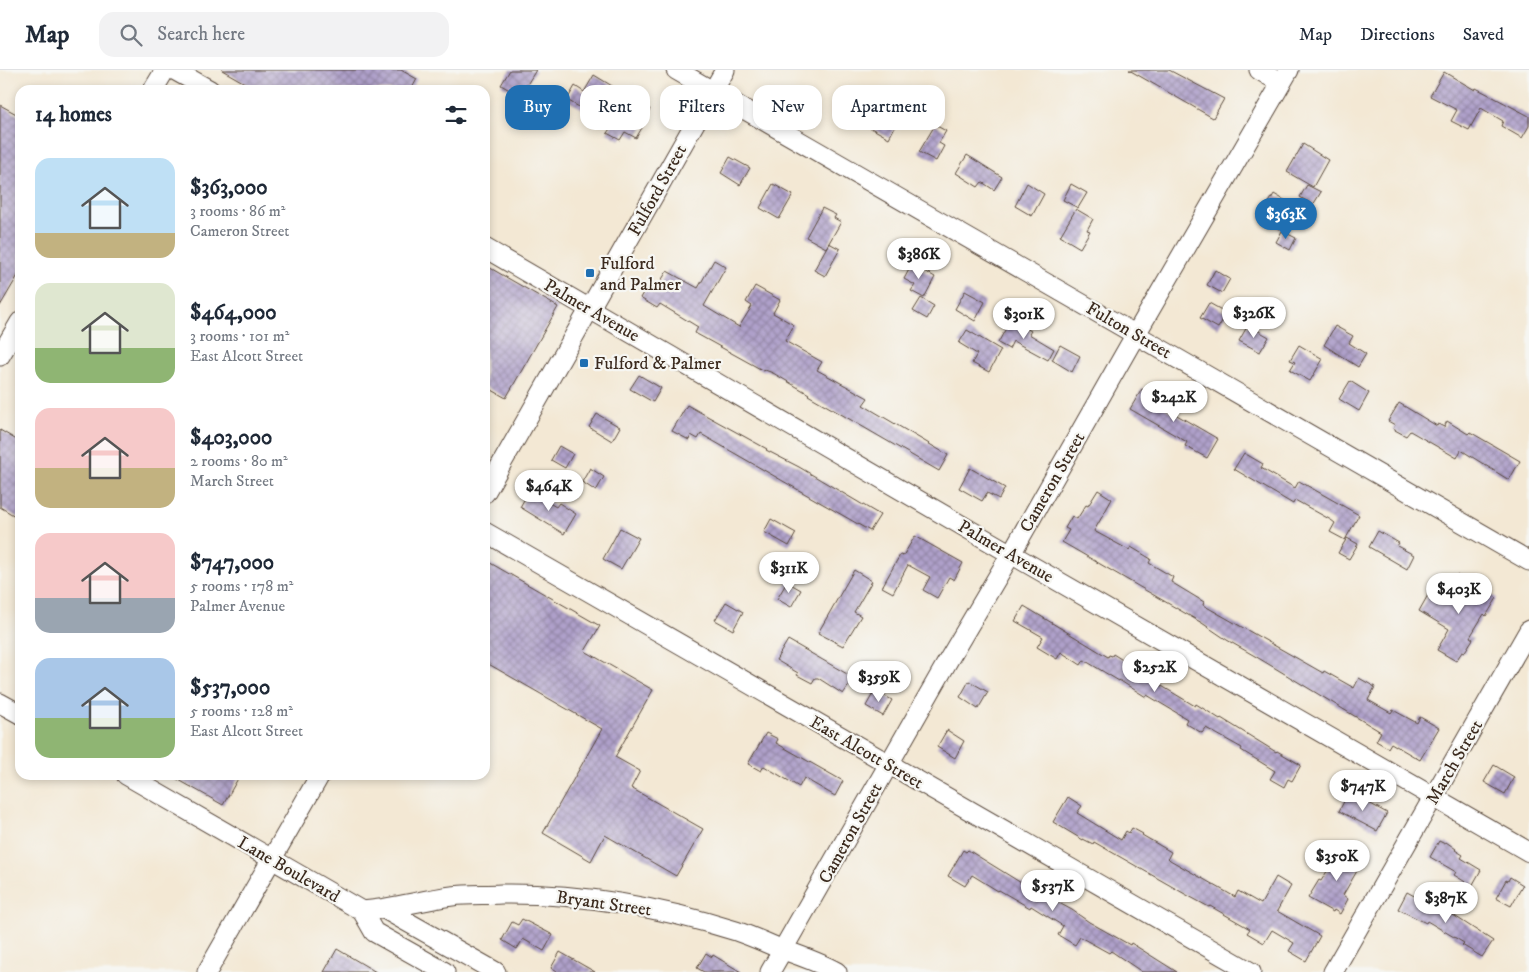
<!DOCTYPE html>
<meta charset="utf-8">
<style>
:root{--surface:#fff;--page:#f2f2f3;--text:#1f2937;--muted:#747a83;--line:#e0e1e3;--accent:#1f6fb2}
body{margin:0;font-family:"IM FELL DW Pica",serif;background:var(--page);color:var(--text);height:100vh;display:flex;flex-direction:column;font-size:19px;white-space:nowrap}
*{box-sizing:border-box;margin:0}
p{font-size:16px;color:var(--muted)}
.icon{flex:none;width:28px;height:28px;fill:none;stroke:currentColor;stroke-width:2;stroke-linecap:round;stroke-linejoin:round}
.map{position:relative;flex:1;overflow:hidden}
.panel{position:absolute;left:15px;top:15px;width:475px;height:695px;display:flex;flex-direction:column;background:var(--surface);border-radius:15px;box-shadow:0 2px 8px #0003}
.panel>*{flex:none}
.top-card{position:absolute;left:505px;top:15px;width:475px;height:45px;display:flex;gap:10px}
.price{position:absolute;translate:-50% -42px;padding:0 11px;border-radius:18px;background:#fff;color:#222;font-size:16px;line-height:32px;filter:drop-shadow(0 1px 2px #0008)}
.price::after{content:'';position:absolute;left:50%;top:30px;width:15px;height:11px;margin-left:-8px;background:inherit;clip-path:polygon(0 0,100% 0,50% 100%)}
.price.selected{background:var(--accent);color:#fff}
ul{padding:0;list-style:none}
li{display:flex;align-items:center;gap:15px;height:125px;padding:0 20px}
li span{display:grid;place-items:center;flex:none;width:140px;height:100px;border-radius:15px;color:#555}
li>.icon{margin-inline-start:auto}
span .icon{width:60px;height:60px;fill:#fffc;stroke-width:1}
li b{font-size:21px}
h2{display:flex;justify-content:space-between;align-items:center;height:60px;padding:0 20px;font-size:21px}
.tag{padding:0 18px;border-radius:15px;background:var(--surface);box-shadow:0 2px 8px #0003;font-size:18px;line-height:45px}
.tag.selected{background:var(--accent);color:#fff}
header{display:flex;align-items:center;gap:30px;box-sizing:border-box;height:70px;padding:0 25px;background:var(--surface);border-bottom:1px solid var(--line)}
header strong{font-size:24px}
nav{display:flex;gap:28px;margin-inline-start:auto;font-size:18px}
.search{width:350px;height:45px;background:var(--page);display:flex;align-items:center;gap:12px;box-sizing:border-box;padding:0 18px;border-radius:15px;color:var(--muted);font-size:19px}
.map>svg:first-child{display:block}
.building{fill:url(#building-cross-hatch)}
.lines{fill:none;stroke-linecap:round;stroke-linejoin:round}
.minor-casing{stroke:#574639;stroke-width:21}
.minor{stroke:#fff;stroke-width:19}
.poi-dot{fill:#1f6fb2;stroke:#f6f6f2;stroke-width:2}
.labels{text-anchor:middle;stroke-width:4.5;stroke-linejoin:round;paint-order:stroke}
.street-label{font-size:18px;fill:#3b2a1e;stroke:#f6f6f2}
.poi-label{font-size:18px;fill:#3b2a1e;stroke:#f6f6f2;text-anchor:start}
</style>
<header>
<strong>Map</strong>
<div class="search"><svg class="icon" aria-label="search" viewBox="0 0 24 24"><circle cx="10" cy="10" r="6"/><path d="M15 15l6 6"/></svg>Search here</div>
<nav><a>Map</a><a>Directions</a><a>Saved</a></nav>
</header>
<div class="map">
<svg width="1529" height="902" viewBox="0 0 1529 902">
<defs>
<pattern id="building-cross-hatch" width="8" height="8" patternUnits="userSpaceOnUse" patternTransform="scale(1.25)"><rect width="8" height="8" fill="#afa0ca"/><path d="M0 0l8 8M0 8l8-8" fill="none" stroke="#9083a3"/></pattern>
</defs>
<rect width="100%" height="100%" fill="#f6f6f2"/>
<filter id="ink" filterUnits="userSpaceOnUse"><feTurbulence type="fractalNoise" baseFrequency=".02" numOctaves="2"/><feDisplacementMap in="SourceGraphic" scale="10" xChannelSelector="R" yChannelSelector="G"/><feConvolveMatrix kernelMatrix="1 2 1 2 8 2 1 2 1" color-interpolation-filters="sRGB"/></filter>
<filter id="wash" filterUnits="userSpaceOnUse"><feTurbulence type="fractalNoise" baseFrequency=".0096" numOctaves="4" result="noise"/><feDisplacementMap in="SourceGraphic" scale="20" xChannelSelector="R" yChannelSelector="G"/><feGaussianBlur stdDeviation="1.12" result="paint"/><feColorMatrix in="noise" values="0 0 0 0 0 0 0 0 0 0 0 0 0 0 0 0 0 1.4 0 .05"/><feComposite in="paint" operator="in"/></filter>
<g filter="url(#wash)">
<rect width="100%" height="100%" fill="#f3e8d4"/>
<g id="blocks">
<g class="building">
<polygon points="222,0 401,0 417,9 411,20 257,20"/>
<polygon points="510,0 536,0 520,26 501,15"/>
<polygon points="1129,0 1169,0 1224,29 1213,48"/>
<polygon points="1444,2 1475,20 1476,18 1529,46 1529,56 1522,68 1501,56 1503,51 1481,38 1469,60 1451,51 1457,40 1430,26"/>
<polygon points="594,5 650,39 644,49 646,51 636,68 625,62 620,70 607,63 612,56 567,30 575,16 584,22"/>
<polygon points="0,35 20,46 20,202 0,236"/>
<polygon points="878,40 898,51 889,68 869,57"/>
<polygon points="935,55 946,61 939,73 944,76 936,91 919,82"/>
<polygon points="1303,74 1328,90 1313,117 1287,102"/>
<polygon points="967,85 1002,107 994,120 982,112 978,117 956,103"/>
<polygon points="730,87 750,98 740,115 721,103"/>
<polygon points="1027,113 1044,124 1032,146 1015,136"/>
<polygon points="773,114 793,125 779,149 760,138"/>
<polygon points="1071,114 1087,123 1078,138 1063,130"/>
<polygon points="1307,115 1321,122 1313,135 1300,127"/>
<polygon points="1274,124 1293,135 1280,159 1260,148"/>
<polygon points="822,138 836,145 834,148 841,152 826,178 806,167"/>
<polygon points="1076,139 1093,149 1087,160 1090,161 1080,178 1060,166"/>
<polygon points="1282,161 1296,168 1290,180 1276,172"/>
<polygon points="829,173 840,179 825,206 814,200"/>
<polygon points="714,190 726,197 704,236 739,257 752,236 746,232 755,216 780,230 773,243 794,255 785,271 822,292 817,300 868,328 863,335 948,385 939,401 808,325 809,324 773,303 765,300 764,301 695,263 698,257 660,234 657,238 640,228 650,211 658,216 667,201 698,218"/>
<polygon points="912,194 935,207 924,228 911,221 915,215 904,209"/>
<polygon points="485,195 558,237 506,328 485,316"/>
<polygon points="1215,200 1230,209 1222,223 1207,215"/>
<polygon points="965,221 985,232 975,251 955,239"/>
<polygon points="921,228 934,236 927,249 913,241"/>
<polygon points="1209,233 1227,243 1218,258 1200,248"/>
<polygon points="1011,249 1031,261 1029,264 1054,279 1048,290 1013,271 1009,279 998,273"/>
<polygon points="1248,255 1269,267 1260,282 1239,271"/>
<polygon points="1335,256 1353,266 1349,273 1366,284 1358,297 1324,275"/>
<polygon points="967,260 1001,280 989,302 972,293 977,284 959,273"/>
<polygon points="1060,275 1080,286 1072,302 1052,290"/>
<polygon points="1299,275 1323,289 1310,311 1290,300 1295,292 1290,290"/>
<polygon points="639,305 661,318 653,332 630,319"/>
<polygon points="1350,311 1369,323 1359,341 1339,329"/>
<polygon points="1142,319 1166,332 1163,337 1218,369 1207,388 1185,376 1187,372 1130,339"/>
<polygon points="1399,333 1437,356 1438,354 1444,357 1447,351 1468,364 1470,362 1520,391 1509,410 1461,380 1457,388 1410,361 1406,366 1393,359 1395,355 1388,351"/>
<polygon points="687,335 767,379 766,380 799,397 880,445 870,461 701,364 698,369 691,365 689,370 672,361"/>
<polygon points="597,344 620,357 612,371 589,357"/>
<polygon points="0,360 20,372 20,449 0,437"/>
<polygon points="559,376 573,384 565,398 551,390"/>
<polygon points="1244,383 1263,394 1261,398 1295,418 1299,411 1359,445 1345,470 1330,462 1335,453 1331,450 1295,430 1293,434 1234,399"/>
<polygon points="590,398 604,407 596,421 582,412"/>
<polygon points="970,398 1005,418 999,429 987,423 982,431 959,418"/>
<polygon points="1098,420 1112,429 1094,461 1129,480 1131,477 1151,489 1149,493 1173,507 1171,512 1204,532 1203,535 1323,603 1324,601 1354,618 1359,608 1375,617 1368,630 1391,643 1393,640 1417,653 1420,647 1439,658 1420,690 1391,673 1388,678 1376,671 1381,662 1260,589 1227,570 1202,553 1062,472 1069,460 1065,458 1072,446 1077,449 1086,435 1088,436"/>
<polygon points="529,421 556,437 559,433 576,444 564,464 520,437"/>
<polygon points="771,449 796,463 789,476 764,462"/>
<polygon points="620,458 639,468 621,499 603,489"/>
<polygon points="1378,461 1399,473 1397,476 1414,485 1407,499 1369,477"/>
<polygon points="915,466 963,493 954,510 949,507 937,528 923,520 930,507 908,495 893,523 882,517 900,485 903,486"/>
<polygon points="1347,468 1358,474 1349,489 1338,483"/>
<polygon points="485,490 600,556 585,581 653,620 615,687 640,701 631,718 703,759 676,806 605,765 591,791 543,763 602,659 485,592"/>
<polygon points="854,500 872,511 854,542 861,546 843,576 818,563"/>
<polygon points="1457,505 1497,528 1486,546 1484,544 1470,567 1473,569 1464,583 1462,582 1456,591 1437,580 1449,559 1419,541 1428,525 1442,533"/>
<polygon points="787,512 801,520 791,537 777,529"/>
<polygon points="726,532 743,542 733,560 715,550"/>
<polygon points="1024,536 1108,587 1109,585 1112,586 1113,584 1156,611 1155,612 1195,636 1196,634 1220,649 1221,648 1276,682 1277,681 1301,695 1292,711 1288,709 1284,717 1270,709 1275,701 1241,680 1242,678 1206,658 1202,663 1185,653 1187,649 1147,625 1146,627 1119,610 1119,611 1084,590 1081,595 1061,582 1057,589 1037,577 1043,567 1015,551"/>
<polygon points="788,570 854,608 843,624 818,608 815,608 812,613 797,605 798,603 776,590"/>
<polygon points="969,611 988,622 978,639 960,627"/>
<polygon points="875,620 892,630 883,646 866,636"/>
<polygon points="947,660 964,671 955,688 937,677"/>
<polygon points="766,663 778,669 776,673 843,711 835,726 804,708 799,717 764,696 761,701 748,694"/>
<polygon points="1494,695 1514,707 1505,724 1484,712"/>
<polygon points="170,705 240,705 223,735"/>
<polygon points="1349,722 1387,743 1377,761 1339,741"/>
<polygon points="1068,727 1082,736 1077,743 1121,770 1126,761 1129,763 1132,758 1143,764 1142,765 1171,782 1168,788 1170,790 1235,827 1238,821 1261,834 1276,807 1291,816 1277,841 1320,866 1306,891 1289,881 1294,873 1272,860 1264,873 1247,863 1250,859 1210,836 1209,837 1185,824 1094,772 1093,774 1083,769 1083,770 1053,752"/>
<polygon points="1439,771 1445,774 1446,772 1456,779 1455,780 1463,785 1461,788 1481,800 1472,816 1454,805 1456,802 1430,787"/>
<polygon points="1347,779 1364,789 1343,825 1348,829 1340,844 1334,840 1333,842 1308,828 1319,810 1321,811 1339,782 1343,784"/>
<polygon points="963,780 966,782 968,780 1018,811 1072,840 1089,852 1130,875 1131,873 1177,902 1142,902 1111,881 1109,883 1080,867 1075,875 1058,865 1063,856 1031,836 1030,838 999,820 998,821 972,805 965,816 948,806"/>
<polygon points="1510,807 1523,815 1511,836 1496,828 1506,810 1508,811"/>
<polygon points="1407,822 1449,845 1450,843 1493,871 1482,887 1462,875 1464,873 1427,851 1426,853 1398,839"/>
<polygon points="522,849 553,865 544,881 523,869 517,879 502,870 512,852 518,855"/>
<polygon points="337,879 376,902 324,902"/>
<polygon points="560,882 595,902 557,902 551,898"/>
<polygon points="706,883 712,887 713,885 741,902 704,902 697,898"/>
</g>
</g>
</g>
<g filter="url(#ink)">
<use href="#blocks" fill-opacity="0" stroke="#574639" stroke-width="1"/>
<g class="lines">
<defs>
<g id="minor">
<polyline points="174,0 210,20"/>
<polyline points="676,0 1529,491"/>
<polyline points="1259,0 1281,13"/>
<polyline points="153,20 165,0"/>
<polyline points="485,178 1011,484 1529,782"/>
<polyline points="0,286 20,252"/>
<polyline points="485,423 725,0"/>
<polyline points="485,462 1251,902"/>
<polyline points="0,633 20,644"/>
<polyline points="126,705 362,841 374,862 445,902"/>
<polyline points="386,840 496,902"/>
<path d="M362 841C393 839 421 830 452 826 468 824 485 825 501 824 580 823 660 837 736 861 751 866 766 873 781 879 801 886 819 892 837 902"/>
<polyline points="207,902 320,705"/>
<polyline points="770,902 949,589 1011,484 1136,264 1289,0"/>
<polyline points="1333,902 1529,560"/>
</g>
</defs>
<use href="#minor" class="minor-casing"/>
<use href="#minor" class="minor"/>
</g>
</g>
<g class="poi-dot">
<rect x="585" y="198" width="10" height="10" rx="2.5"/>
<rect x="579" y="288" width="10" height="10" rx="2.5"/>
</g>
<g class="labels">
<g class="street-label">
<text transform="translate(657 120) rotate(-61)" y="6">Fulford Street</text>
<text transform="translate(592 240) rotate(30)" y="6">Palmer Avenue</text>
<text transform="translate(1129 260) rotate(30)" y="6">Fulton Street</text>
<text transform="translate(1052 412) rotate(-60)" y="6">Cameron Street</text>
<text transform="translate(1006 481) rotate(30)" y="6">Palmer Avenue</text>
<text transform="translate(867 682) rotate(30)" y="6">East Alcott Street</text>
<text transform="translate(1454 692) rotate(-60)" y="6">March Street</text>
<text transform="translate(850 763) rotate(-61)" y="6">Cameron Street</text>
<text transform="translate(289 799) rotate(30)" y="6">Lane Boulevard</text>
<text transform="translate(604 833) rotate(8)" y="6">Bryant Street</text>
</g>
<g class="poi-label">
<text x="600" y="199">Fulford<tspan x="600" dy="21">and Palmer</tspan></text>
<text x="594" y="299">Fulford &amp; Palmer</text>
</g>
</g>
</svg>
<b class="price selected" style="left:1286px;top:170px">$363K</b>
<b class="price" style="left:919px;top:210px">$386K</b>
<b class="price" style="left:1254px;top:269px">$326K</b>
<b class="price" style="left:1024px;top:270px">$301K</b>
<b class="price" style="left:1174px;top:353px">$242K</b>
<b class="price" style="left:549px;top:442px">$464K</b>
<b class="price" style="left:789px;top:524px">$311K</b>
<b class="price" style="left:1459px;top:545px">$403K</b>
<b class="price" style="left:1155px;top:623px">$252K</b>
<b class="price" style="left:879px;top:633px">$359K</b>
<b class="price" style="left:1363px;top:742px">$747K</b>
<b class="price" style="left:1337px;top:812px">$350K</b>
<b class="price" style="left:1053px;top:842px">$537K</b>
<b class="price" style="left:1446px;top:854px">$387K</b>
<div class="top-card">
<a class="tag selected">Buy</a>
<a class="tag">Rent</a>
<a class="tag">Filters</a>
<a class="tag">New</a>
<a class="tag">Apartment</a>
</div>
<section class="panel">
<h2>14 homes<svg class="icon" aria-label="filters" viewBox="0 0 24 24"><path d="M4 7h16M4 17h16"/><circle cx="9" cy="7" r="2"/><circle cx="15" cy="17" r="2"/></svg></h2>
<ul>
<li><span style="background:linear-gradient(#bfe0f5 75%,#c2b280 0)"><svg class="icon" aria-label="home" viewBox="0 0 24 24"><path d="M3 11l9-7 9 7M6 9v11h12V9"/></svg></span><div><b>$363,000</b><p>3 rooms · 86 m²</p><p>Cameron Street</p></div></li>
<li><span style="background:linear-gradient(#dfe7d0 65%,#8fb573 0)"><svg class="icon" aria-label="home" viewBox="0 0 24 24"><path d="M3 11l9-7 9 7M6 9v11h12V9"/></svg></span><div><b>$464,000</b><p>3 rooms · 101 m²</p><p>East Alcott Street</p></div></li>
<li><span style="background:linear-gradient(#f6c9c9 60%,#c2b280 0)"><svg class="icon" aria-label="home" viewBox="0 0 24 24"><path d="M3 11l9-7 9 7M6 9v11h12V9"/></svg></span><div><b>$403,000</b><p>2 rooms · 80 m²</p><p>March Street</p></div></li>
<li><span style="background:linear-gradient(#f6c9c9 65%,#9aa5b1 0)"><svg class="icon" aria-label="home" viewBox="0 0 24 24"><path d="M3 11l9-7 9 7M6 9v11h12V9"/></svg></span><div><b>$747,000</b><p>5 rooms · 178 m²</p><p>Palmer Avenue</p></div></li>
<li><span style="background:linear-gradient(#a9c7e8 60%,#8fb573 0)"><svg class="icon" aria-label="home" viewBox="0 0 24 24"><path d="M3 11l9-7 9 7M6 9v11h12V9"/></svg></span><div><b>$537,000</b><p>5 rooms · 128 m²</p><p>East Alcott Street</p></div></li>
</ul>
</section>
</div>
